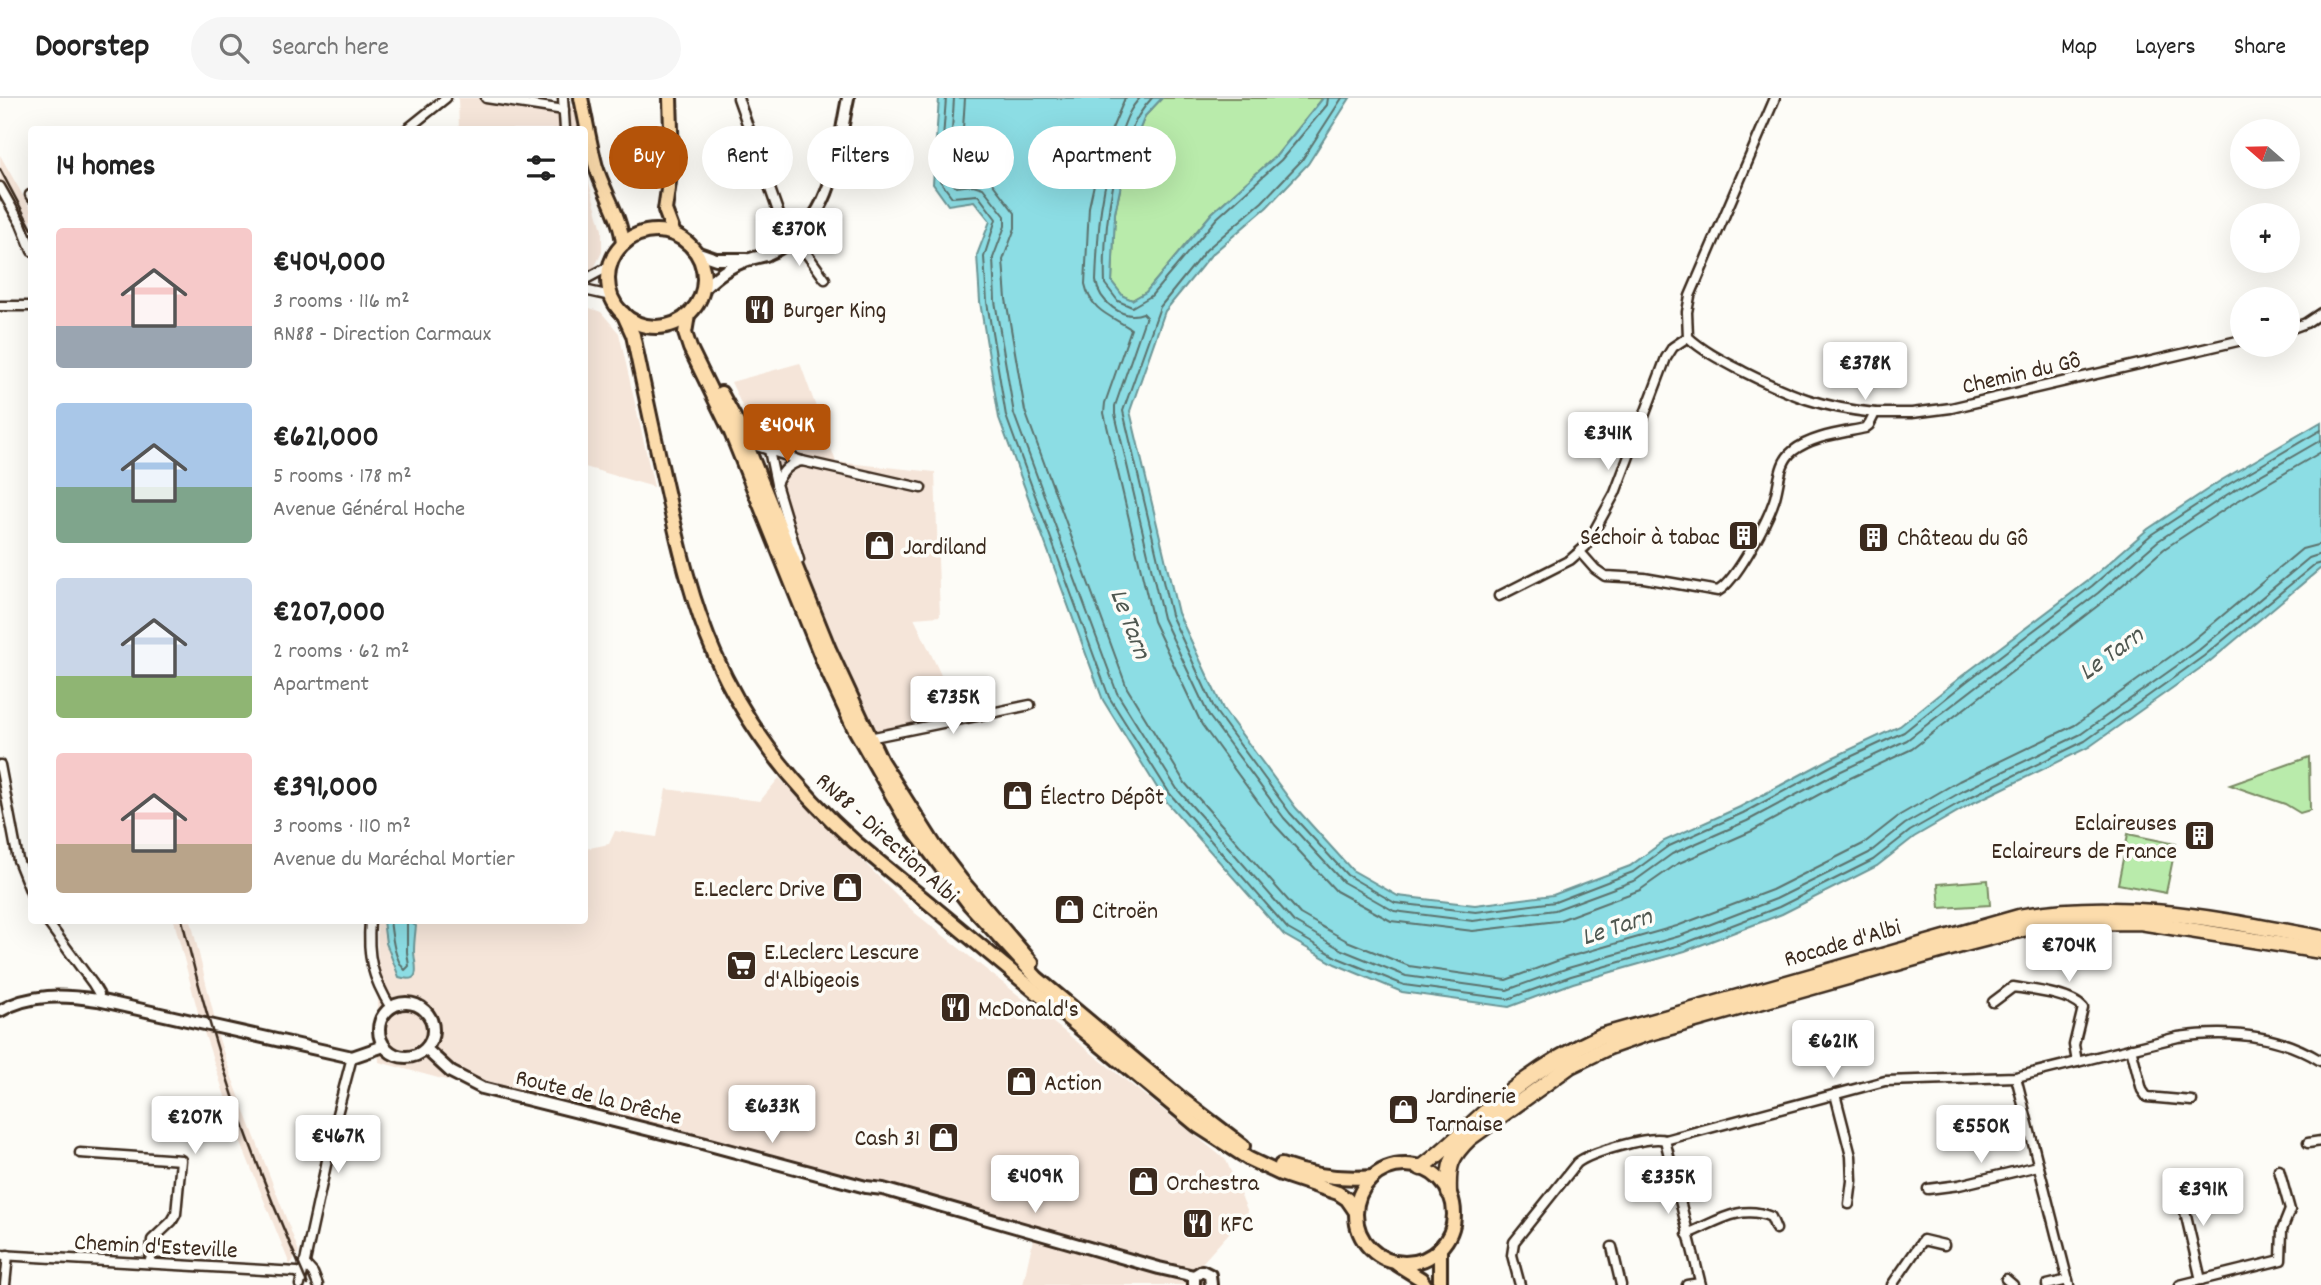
<!DOCTYPE html>
<meta charset="utf-8">
<style>
:root{--surface:#fff;--page:#f6f6f6;--text:#222;--muted:#767676;--line:#e0e0e0;--accent:#b45309}
body{margin:0;font-family:Dekko,sans-serif;background:var(--page);color:var(--text);height:100vh;display:flex;flex-direction:column;font-size:26px;white-space:nowrap}
*{box-sizing:border-box;margin:0}
p{font-size:23px;color:var(--muted)}
.icon{flex:none;width:38px;height:38px;fill:none;stroke:currentColor;stroke-width:2;stroke-linecap:round;stroke-linejoin:round}
.map{position:relative;flex:1;overflow:hidden}
.drawer{position:absolute;left:28px;top:28px;width:560px;height:798px;display:flex;flex-direction:column;background:var(--surface);border-radius:7px;box-shadow:0 7px 28px #0002}
.drawer>*{flex:none}
.hud{position:absolute;left:609px;top:28px;width:665px;height:63px;display:flex;gap:14px}
.needle{width:46px;rotate:290deg}
.fabs{position:absolute;left:2230px;top:21px;display:grid;gap:14px}
.fabs a{display:grid;place-items:center;width:70px;height:70px;border-radius:50%;background:var(--surface);box-shadow:0 7px 28px #0002;font-size:35px}
.price{position:absolute;translate:-50% -60px;padding:0 16px;border-radius:7px;background:#fff;color:#222;font-size:23px;line-height:46px;filter:drop-shadow(0 2px 4px #0008)}
.price::after{content:'';position:absolute;left:50%;top:42px;width:21px;height:16px;margin-left:-10px;background:inherit;clip-path:polygon(0 0,100% 0,50% 100%)}
.price.selected{background:var(--accent);color:#fff}
ul{padding:0;list-style:none}
li{display:flex;align-items:center;gap:21px;height:175px;padding:0 28px}
li span{display:grid;place-items:center;flex:none;width:196px;height:140px;border-radius:7px;color:#555}
li>.icon{margin-inline-start:auto}
span .icon{width:84px;height:84px;fill:#fffc;stroke-width:1}
li b{font-size:30px}
h2{display:flex;justify-content:space-between;align-items:center;height:84px;padding:0 28px;font-size:30px}
.pill{padding:0 24px;border-radius:32px;background:var(--surface);box-shadow:0 7px 28px #0002;font-size:24px;line-height:63px}
.pill.selected{background:var(--accent);color:#fff}
header{display:flex;align-items:center;gap:42px;box-sizing:border-box;height:98px;padding:0 35px;background:var(--surface);border-bottom:2px solid var(--line)}
header strong{font-size:33px}
nav{display:flex;gap:38px;margin-inline-start:auto;font-size:24px}
.search{width:490px;height:63px;background:var(--page);display:flex;align-items:center;gap:18px;box-sizing:border-box;padding:0 24px;border-radius:38px;color:var(--muted);font-size:26px}
.map>svg:first-child{display:block}
.built{fill:#f5e5d9}
.green{fill:#b9ebab;stroke:#7a8a64;stroke-width:2}
.water{fill:#8cdde4;stroke:#6c9595;stroke-width:2}
.lines{fill:none;stroke-linecap:round;stroke-linejoin:round}
.shore{stroke:#5b726d;stroke-width:2}
.minor-casing{stroke:#3b2a1e;stroke-width:13}
.tertiary-casing{stroke:#3b2a1e;stroke-width:16}
.primary-casing{stroke:#3b2a1e;stroke-width:18}
.trunk-casing{stroke:#3b2a1e;stroke-width:19}
.minor{stroke:#fdfcf7;stroke-width:8}
.tertiary{stroke:#fdfcf7;stroke-width:10}
.primary{stroke:#fcdcac;stroke-width:12}
.trunk{stroke:#fcdcac;stroke-width:14}
.rail{stroke:#3b2a1e;stroke-width:2.5}
.labels{text-anchor:middle;stroke-width:7;stroke-linejoin:round;paint-order:stroke}
.poi-label{font-size:24px;fill:#3b2a1e;stroke:#fdfcf7;text-anchor:start}
.street-label{font-size:24px;fill:#3b2a1e;stroke:#fdfcf7}
.water-label{font-size:26px;font-style:italic;fill:#4f5750;stroke:#fdfcf7}
</style>
<header>
<strong>Doorstep</strong>
<div class="search"><svg class="icon" aria-label="search" viewBox="0 0 24 24"><circle cx="10" cy="10" r="6"/><path d="M15 15l6 6"/></svg>Search here</div>
<nav><a>Map</a><a>Layers</a><a>Share</a></nav>
</header>
<div class="map">
<svg width="2321" height="1187" viewBox="0 0 2321 1187">
<rect width="100%" height="100%" fill="#fdfcf7"/>
<filter id="ink" filterUnits="userSpaceOnUse"><feTurbulence type="fractalNoise" baseFrequency=".0143" numOctaves="2"/><feDisplacementMap in="SourceGraphic" scale="14" xChannelSelector="R" yChannelSelector="G"/><feConvolveMatrix kernelMatrix="1 2 1 2 8 2 1 2 1" color-interpolation-filters="sRGB"/></filter>
<g filter="url(#ink)">
<g class="built">
<polygon points="458,0 518,0 576,9 579,31 459,31"/>
<polygon points="0,57 31,112 31,151 0,94"/>
<polygon points="585,70 602,132 602,154 594,170 585,174"/>
<polygon points="584,208 601,214 619,235 654,389 585,369"/>
<polygon points="800,265 836,364 935,374 940,518 914,520 956,609 952,620 875,635 827,530 765,358 731,284"/>
<polygon points="779,680 915,815 1226,1062 1248,1114 1202,1165 1208,1187 1023,1187 1033,1141 379,964 377,823 584,822 585,751 609,746 615,733 657,739 666,691 760,703"/>
<polygon points="174,823 191,823 215,922 199,918"/>
<polygon points="203,931 217,935 231,977 299,1154 290,1167 237,1035"/>
</g>
<g class="green">
<polygon points="1162,0 1323,0 1277,57 1212,115 1146,194 1132,202 1123,198 1112,184 1115,115 1125,68 1145,18"/>
<polygon points="2309,659 2310,712 2300,715 2285,706 2230,687"/>
<polygon points="2128,736 2176,746 2166,795 2118,786"/>
<polygon points="1988,782 1990,807 1940,810 1938,786"/>
</g>
<g class="water">
<polygon points="939,0 1162,0 1145,18 1125,68 1115,115 1112,184 1123,198 1132,202 1146,194 1212,115 1277,57 1323,0 1350,0 1308,66 1267,109 1211,157 1165,213 1130,313 1178,515 1223,611 1296,710 1352,772 1398,798 1475,807 1553,797 1630,768 1664,743 1740,709 1830,661 1900,628 1962,578 2088,483 2148,431 2220,383 2321,324 2321,470 2209,564 2089,649 1971,706 1914,739 1877,768 1782,816 1685,853 1573,885 1509,909 1402,894 1335,866 1284,837 1164,701 1103,602 999,320 980,204 977,157 990,123 974,103 948,107 933,86"/>
<path d="M383 823H407L416 828C415 837 414 844 414 853 414 866 424 887 399 879L386 845Z"/>
</g>
<g class="lines">
<g class="shore">
<polyline points="946,0 940,83 952,99 978,97 996,121 984,159 987,204 1006,318 1109,599 1170,696 1288,831 1338,860 1404,887 1508,901 1571,878 1683,846 1779,809 1873,762 1910,733 1968,700 2085,643 2204,558 2314,467 2321,465"/>
<polyline points="954,0 949,81 956,89 973,87 983,90 1005,118 1005,128 993,160 995,203 1014,316 1117,595 1177,691 1294,824 1342,852 1406,878 1507,892 1568,870 1680,838 1776,801 1869,755 1905,726 1963,693 2081,636 2199,552 2309,460 2321,456"/>
<polyline points="965,0 960,76 963,78 979,77 989,81 1015,115 1015,130 1003,162 1006,201 1025,313 1127,590 1185,685 1300,816 1347,843 1409,868 1506,882 1565,860 1677,828 1772,792 1863,746 1900,717 1959,683 2075,627 2192,543 2302,451 2321,446"/>
<path d="M1125 0 1100 59 1089 109 1085 186C1091 214 1112 218 1131 231L1105 305 1104 315 1153 523 1202 627 1275 727 1336 793 1391 823 1473 833 1557 823 1640 792 1677 766 1752 733 1842 684 1912 651 2104 503 2164 451 2234 405 2321 354"/>
<path d="M1140 0C1129 11 1125 24 1120 38 1100 89 1098 130 1096 183 1099 204 1123 223 1143 215L1146 218 1115 308V316L1163 520 1209 618 1284 720 1343 784 1394 813 1473 823 1555 812 1636 782 1672 756 1747 723 1837 675 1907 642 2098 495 2158 443 2228 396 2321 342"/>
<path d="M1152 0C1113 41 1103 131 1105 186L1118 203 1132 209 1151 198 1217 120 1281 62 1327 7 1328 0"/>
<polyline points="1342,0 1302,62 1262,104 1206,152 1160,209 1123,313 1171,517 1216,614 1290,715 1347,777 1395,805 1476,814 1555,804 1633,774 1667,749 1743,715 1833,667 1904,634 1966,584 2092,488 2152,436 2224,389 2321,332"/>
<path d="M390 822C392 838 394 861 405 872L409 868 407 854V822"/>
</g>
<defs>
<g id="minor">
<polyline points="486,0 564,12"/>
<polyline points="563,0 565,32"/>
<polyline points="738,0 781,122 795,142"/>
<path d="M1775 0 1690 198 1687 214 1688 239C1704 254 1725 264 1744 274 1792 298 1820 309 1875 315"/>
<polyline points="406,32 446,0"/>
<polyline points="0,89 21,126 32,153"/>
<polyline points="30,97 32,100"/>
<polyline points="796,141 825,181"/>
<polyline points="584,182 610,168"/>
<polyline points="584,192 611,198"/>
<polyline points="0,208 32,208"/>
<polyline points="2287,232 2306,225 2321,215"/>
<polyline points="745,344 802,363 921,390"/>
<polyline points="769,352 776,386"/>
<path d="M1580 454 1595 471 1605 478 1644 480 1718 493C1736 483 1767 424 1774 403 1780 386 1778 365 1793 353 1812 338 1842 335 1865 330L1869 327 1875 315H1912L1951 310 2242 242"/>
<path d="M799 462 776 386C781 375 789 365 802 363"/>
<polyline points="1499,498 1570,462 1586,448 1615,395 1666,260 1673,249 1688,239"/>
<polyline points="869,640 1030,607"/>
<polyline points="0,667 18,762 32,797"/>
<polyline points="46,822 93,886 99,896 98,902"/>
<path d="M370 822C367 859 372 879 391 910"/>
<path d="M1993 904 2013 889C2032 892 2071 896 2083 910L2074 947 2077 964"/>
<polyline points="2131,950 2142,992 2147,999 2192,1003"/>
<polyline points="2016,979 2069,1187"/>
<polyline points="1835,996 1851,1058 1852,1083 1849,1106"/>
<path d="M1665 1042 1885 983 2016 979 2178 939C2227 932 2278 936 2321 963"/>
<polyline points="1665,1042 1701,1187"/>
<polyline points="2308,1045 2321,1043"/>
<polyline points="80,1055 181,1062 176,1116 172,1123 152,1142 150,1165"/>
<polyline points="2178,1084 2201,1182"/>
<polyline points="1928,1091 1959,1087 2038,1068"/>
<path d="M1687 1136C1715 1125 1740 1105 1771 1119L1776 1131"/>
<polyline points="1612,1149 1621,1187"/>
<polyline points="0,1157 297,1174 302,1177"/>
<polyline points="304,1165 313,1175 318,1187"/>
<polyline points="2006,1181 2013,1187"/>
<polyline points="5,1187 8,1157"/>
<polyline points="300,1187 337,1016 352,959"/>
<path d="M1520 1187 1512 1157 1514 1144 1577 1065C1589 1055 1650 1037 1665 1042"/>
<polyline points="1687,1187 1700,1185"/>
<polyline points="1892,1187 1923,1142 1944,1147"/>
<polyline points="2047,1187 2068,1182"/>
<polyline points="2180,1187 2281,1162 2282,1132 2290,1112 2279,1072"/>
</g>
<g id="tertiary">
<polyline points="696,154 716,161 746,161"/>
<path d="M703 191C717 178 729 168 748 162 754 159 762 159 768 156 834 128 835 62 848 0"/>
<circle cx="406" cy="932" r="27"/>
<path d="M0 913C31 895 64 897 98 902L352 959 384 948"/>
<polyline points="426,951 451,974 482,990 702,1045 866,1089 883,1091 1159,1170 1194,1178"/>
<polyline points="1194,1187 1194,1178 1202,1173 1210,1177 1211,1187"/>
</g>
<g id="primary">
<path d="M581 0C586 23 590 47 596 69 604 95 621 119 623 146"/>
<polyline points="670,0 672,63 665,112 674,136"/>
<circle cx="656" cy="181" r="48"/>
<path d="M623 215 633 237C644 290 655 342 667 394 679 449 692 505 715 557 746 629 797 692 855 744L1198 1028 1249 1061 1281 1076 1338 1095 1347 1101 1356 1114"/>
<polyline points="688,217 685,235 690,250 730,332 825,568 853,628 908,725 970,807 1037,880 1184,1003 1243,1048"/>
<polyline points="721,295 739,328 829,551 881,663 935,748 961,782 1032,865"/>
<path d="M1281 1067C1312 1078 1340 1082 1373 1079"/>
<circle cx="1405" cy="1116" r="49"/>
<polyline points="1440,1150 1440,1187"/>
<polyline points="1397,1166 1421,1181 1425,1187"/>
</g>
<g id="trunk">
<path d="M1421 1070C1446 1052 1467 1029 1491 1009 1524 981 1562 956 1601 938L2019 819C2121 800 2221 822 2321 840"/>
<path d="M1449 1095C1448 1068 1450 1059 1470 1040L1570 968 1609 949 1646 936 1961 847 2027 830 2060 825 2140 824 2321 853"/>
</g>
</defs>
<use href="#minor" class="minor-casing"/>
<use href="#tertiary" class="tertiary-casing"/>
<use href="#primary" class="primary-casing"/>
<use href="#trunk" class="trunk-casing"/>
<use href="#minor" class="minor"/>
<use href="#tertiary" class="tertiary"/>
<use href="#primary" class="primary"/>
<use href="#trunk" class="trunk"/>
<g class="rail">
<polyline points="0,71 32,131"/>
<path d="M182 822C212 948 255 1070 308 1187"/>
</g>
</g>
</g>
<defs>
<symbol id="restaurant-square" viewBox="-11 -11 22 22"><rect x="-9" y="-9" width="18" height="18" rx="4" fill="#3b2a1e" stroke="#fdfcf7"/><path d="M-5-6h1v4h1v-4h1v4h1v-4h1v5L-1.5 .5V6h-2V.5L-5-1ZM5-6V6H3V1.5H1.5Q1.5-4 5-6Z" fill="#fff"/></symbol>
<symbol id="building-square" viewBox="-11 -11 22 22"><rect x="-9" y="-9" width="18" height="18" rx="4" fill="#3b2a1e" stroke="#fdfcf7"/><path d="M-4-6H4V6H1V3H-1V6H-4ZM-2.5-4.3h1.7v1.8h-1.7ZM.8-4.3h1.7v1.8H.8ZM-2.5-1h1.7V.8h-1.7ZM.8-1h1.7V.8H.8Z" fill="#fff"/></symbol>
<symbol id="shop-square" viewBox="-11 -11 22 22"><rect x="-9" y="-9" width="18" height="18" rx="4" fill="#3b2a1e" stroke="#fdfcf7"/><path d="M-5-2.5h2.3a2.7 3.5 0 0 1 5.4 0H5L5.5 6h-11ZM-1.5-2.5h3a1.5 2.3 0 0 0-3 0Z" fill="#fff"/></symbol>
<symbol id="supermarket-square" viewBox="-11 -11 22 22"><rect x="-9" y="-9" width="18" height="18" rx="4" fill="#3b2a1e" stroke="#fdfcf7"/><path d="M-6-5.5h2.5l.6 2H6L4.5 2H-2.5L-4.4-4H-6ZM-1.5 3.2a1.3 1.3 0 1 0 .1 0ZM3 3.2a1.3 1.3 0 1 0 .1 0Z" fill="#fff"/></symbol>
</defs>
<g fill-rule="evenodd">
<use href="#restaurant-square" x="742" y="194" width="35" height="35"/>
<use href="#building-square" x="1726" y="420" width="35" height="35"/>
<use href="#building-square" x="1856" y="422" width="35" height="35"/>
<use href="#shop-square" x="862" y="430" width="35" height="35"/>
<use href="#shop-square" x="1000" y="680" width="35" height="35"/>
<use href="#building-square" x="2182" y="720" width="35" height="35"/>
<use href="#shop-square" x="830" y="772" width="35" height="35"/>
<use href="#shop-square" x="1052" y="794" width="35" height="35"/>
<use href="#supermarket-square" x="724" y="850" width="35" height="35"/>
<use href="#restaurant-square" x="938" y="892" width="35" height="35"/>
<use href="#shop-square" x="1004" y="966" width="35" height="35"/>
<use href="#shop-square" x="1386" y="994" width="35" height="35"/>
<use href="#shop-square" x="926" y="1022" width="35" height="35"/>
<use href="#shop-square" x="1126" y="1066" width="35" height="35"/>
<use href="#restaurant-square" x="1180" y="1108" width="35" height="35"/>
</g>
<g class="labels">
<g class="poi-label">
<text x="783" y="219">Burger King</text>
<text x="1720" y="446" text-anchor="end">Séchoir à tabac</text>
<text x="1897" y="447">Château du Gô</text>
<text x="903" y="456">Jardiland</text>
<text x="1040" y="706">Électro Dépôt</text>
<text x="2177" y="732" text-anchor="end">Eclaireuses<tspan x="2177" dy="28">Eclaireurs de France</tspan></text>
<text x="825" y="798" text-anchor="end">E.Leclerc Drive</text>
<text x="1092" y="820">Citroën</text>
<text x="764" y="861">E.Leclerc Lescure<tspan x="764" dy="28">d'Albigeois</tspan></text>
<text x="978" y="918">McDonald's</text>
<text x="1044" y="992">Action</text>
<text x="1426" y="1005">Jardinerie<tspan x="1426" dy="28">Tarnaise</tspan></text>
<text x="920" y="1047" text-anchor="end">Cash 31</text>
<text x="1166" y="1092">Orchestra</text>
<text x="1220" y="1133">KFC</text>
</g>
<g class="street-label">
<text transform="translate(2021 274) rotate(-13)" y="8">Chemin du Gô</text>
<text transform="translate(888 739) rotate(42)" y="8">RN88 - Direction Albi</text>
<text transform="translate(1842 844) rotate(-16)" y="8">Rocade d'Albi</text>
<text transform="translate(599 998) rotate(14)" y="8">Route de la Drêche</text>
<text transform="translate(156 1147) rotate(3)" y="8">Chemin d'Esteville</text>
</g>
<g class="water-label">
<text transform="translate(1132 525) rotate(69)" y="9">Le Tarn</text>
<text transform="translate(2110 554) rotate(-36)" y="9">Le Tarn</text>
<text transform="translate(1616 827) rotate(-18)" y="9">Le Tarn</text>
</g>
</g>
</svg>
<div class="fabs">
<a><svg class="needle" viewBox="-14 -14 28 28"><path d="M0-13l5 13h-10z" fill="#e53935"/><path d="M0 13l5-13h-10z" fill="#767676"/></svg></a>
<a>+</a>
<a>−</a>
</div>
<b class="price" style="left:799px;top:170px">€370K</b>
<b class="price" style="left:1865px;top:304px">€378K</b>
<b class="price selected" style="left:787px;top:366px">€404K</b>
<b class="price" style="left:1608px;top:374px">€341K</b>
<b class="price" style="left:953px;top:638px">€735K</b>
<b class="price" style="left:2069px;top:886px">€704K</b>
<b class="price" style="left:1833px;top:982px">€621K</b>
<b class="price" style="left:772px;top:1047px">€633K</b>
<b class="price" style="left:195px;top:1058px">€207K</b>
<b class="price" style="left:1981px;top:1067px">€550K</b>
<b class="price" style="left:338px;top:1077px">€467K</b>
<b class="price" style="left:1035px;top:1117px">€409K</b>
<b class="price" style="left:1668px;top:1118px">€335K</b>
<b class="price" style="left:2203px;top:1130px">€391K</b>
<div class="hud">
<a class="pill selected">Buy</a>
<a class="pill">Rent</a>
<a class="pill">Filters</a>
<a class="pill">New</a>
<a class="pill">Apartment</a>
</div>
<section class="drawer">
<h2>14 homes<svg class="icon" aria-label="filters" viewBox="0 0 24 24"><path d="M4 7h16M4 17h16"/><circle cx="9" cy="7" r="2"/><circle cx="15" cy="17" r="2"/></svg></h2>
<ul>
<li><span style="background:linear-gradient(#f6c9c9 70%,#9aa5b1 0)"><svg class="icon" aria-label="home" viewBox="0 0 24 24"><path d="M3 11l9-7 9 7M6 9v11h12V9"/></svg></span><div><b>€404,000</b><p>3 rooms · 116 m²</p><p>RN88 - Direction Carmaux</p></div></li>
<li><span style="background:linear-gradient(#a9c7e8 60%,#7fa58c 0)"><svg class="icon" aria-label="home" viewBox="0 0 24 24"><path d="M3 11l9-7 9 7M6 9v11h12V9"/></svg></span><div><b>€621,000</b><p>5 rooms · 178 m²</p><p>Avenue Général Hoche</p></div></li>
<li><span style="background:linear-gradient(#c9d6e8 70%,#8fb573 0)"><svg class="icon" aria-label="home" viewBox="0 0 24 24"><path d="M3 11l9-7 9 7M6 9v11h12V9"/></svg></span><div><b>€207,000</b><p>2 rooms · 62 m²</p><p>Apartment</p></div></li>
<li><span style="background:linear-gradient(#f6c9c9 65%,#b9a48a 0)"><svg class="icon" aria-label="home" viewBox="0 0 24 24"><path d="M3 11l9-7 9 7M6 9v11h12V9"/></svg></span><div><b>€391,000</b><p>3 rooms · 110 m²</p><p>Avenue du Maréchal Mortier</p></div></li>
</ul>
</section>
</div>
